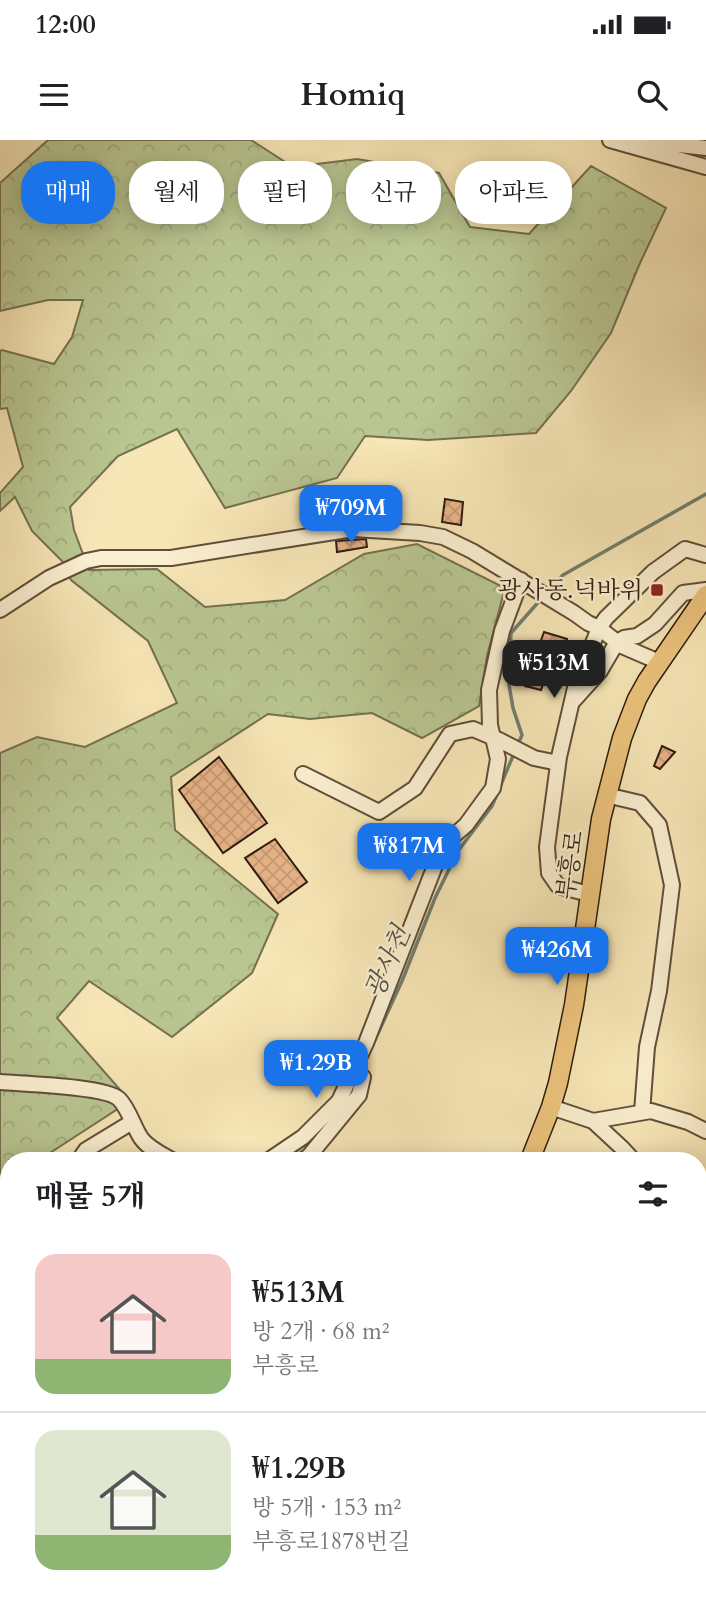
<!DOCTYPE html>
<html lang="ko">
<meta charset="utf-8">
<style>
:root{--surface:#fff;--page:#f6f6f6;--text:#202124;--muted:#757577;--line:#e0e0e0;--accent:#1a73e8}
body{margin:0;font-family:Cardo,"Noto Serif KR",serif;background:var(--page);color:var(--text);height:100vh;display:flex;flex-direction:column;font-size:26px;white-space:nowrap}
*{box-sizing:border-box;margin:0}
p{font-size:23px;color:var(--muted)}
.icon{flex:none;width:38px;height:38px;fill:none;stroke:currentColor;stroke-width:2;stroke-linecap:round;stroke-linejoin:round}
.map{position:relative;flex:1;overflow:hidden}
.sheet{position:absolute;left:0px;top:1012px;width:707px;height:450px;display:flex;flex-direction:column;background:var(--surface);border-radius:28px 28px 0 0;box-shadow:0 4px 18px #0003}
.sheet>*{flex:none}
.banner{position:absolute;left:21px;top:21px;width:665px;height:63px;display:flex;gap:14px}
.price{position:absolute;translate:-50% -60px;padding:0 16px;border-radius:14px;background:var(--accent);color:#fff;font-size:23px;line-height:46px;filter:drop-shadow(0 2px 4px #0008)}
.price::after{content:'';position:absolute;left:50%;top:42px;width:21px;height:16px;margin-left:-10px;background:inherit;clip-path:polygon(0 0,100% 0,50% 100%)}
.price.on{background:#222;color:#fff}
ul{padding:0;list-style:none}
li{display:flex;align-items:center;gap:21px;height:175px;padding:0 35px}
li+li{border-top:2px solid var(--line)}
li span{display:grid;place-items:center;flex:none;width:196px;height:140px;border-radius:21px;color:#555}
li>.icon{margin-inline-start:auto}
span .icon{width:84px;height:84px;fill:#fffc;stroke-width:1}
li b{font-size:30px}
h2{display:flex;justify-content:space-between;align-items:center;height:84px;padding:0 35px;font-size:30px}
.tag{padding:0 24px;border-radius:28px;background:var(--surface);box-shadow:0 4px 18px #0003;font-size:24px;line-height:63px}
.tag.on{background:var(--accent);color:#fff}
.status{display:flex;justify-content:space-between;align-items:center;height:49px;padding:0 35px;background:var(--surface);direction:ltr}
.status svg{height:19px;fill:currentColor}
header{display:flex;justify-content:space-between;align-items:center;height:91px;padding:0 35px;background:var(--surface);font-size:32px;font-weight:700}
.map>svg:first-child{display:block}
.forest{fill:url(#forest-crowns);stroke:#747050;stroke-width:2}
.lines{fill:none;stroke-linecap:round;stroke-linejoin:round}
.stream{stroke:#717e6c;stroke-width:3.5}
.building{fill:url(#building-cross-hatch);stroke:#2e1b0f;stroke-width:2}
.minor-casing{stroke:#604e39;stroke-width:18}
.major-casing{stroke:#2e1b0f;stroke-width:21}
.minor{stroke:#faefd0;stroke-width:14}
.major{stroke:#ecc37b;stroke-width:18}
.poi-dot{fill:#8f2418;stroke:#faefd0;stroke-width:2.5}
.labels{text-anchor:middle;stroke-width:5;stroke-linejoin:round;paint-order:stroke}
.poi-label{font-size:24px;fill:#2e1b0f;stroke:#faefd0;text-anchor:end}
.street-label{font-size:24px;fill:#2e1b0f;stroke:#faefd0}
.water-label{font-size:26px;font-style:italic;fill:#555545;stroke:#faefd0}
</style>
<div class="status"><b>12:00</b><svg viewBox="0 0 49 12"><path d="M0 12V9h3v3zM5 12V6h3v6zM10 12V3h3v9zM15 12V0h3v12zM26 1h20v11H26zM47 4h2v5h-2z"/></svg></div>
<header><svg class="icon" aria-label="menu" viewBox="0 0 24 24"><path d="M4 6h16M4 12h16M4 18h16"/></svg>Homiq<svg class="icon" aria-label="search" viewBox="0 0 24 24"><circle cx="10" cy="10" r="6"/><path d="M15 15l6 6"/></svg></header>
<div class="map">
<svg width="706" height="1461" viewBox="0 0 706 1461">
<defs>
<pattern id="forest-crowns" width="20" height="18" patternUnits="userSpaceOnUse" patternTransform="scale(1.75)"><rect width="20" height="18" fill="#b9c691"/><path d="M2 6a3 3 0 1 1 6 0M12 15a3 3 0 1 1 6 0" fill="none" stroke="#9faa7c"/></pattern>
<pattern id="building-cross-hatch" width="8" height="8" patternUnits="userSpaceOnUse" patternTransform="scale(1.75)"><rect width="8" height="8" fill="#e8b489"/><path d="M0 0l8 8M0 8l8-8" fill="none" stroke="#c79a75"/></pattern>
</defs>
<rect width="100%" height="100%" fill="#f7e6b6"/>
<filter id="stains"><feTurbulence type="fractalNoise" baseFrequency=".00286" numOctaves="4"/><feColorMatrix values="0 0 0 0 .2 0 0 0 0 .09 0 0 0 0 .02 0 0 0 .5 -.17"/></filter>
<radialGradient id="worn" r=".72"><stop offset=".6" stop-color="#630" stop-opacity="0"/><stop offset="1" stop-color="#630" stop-opacity=".3"/></radialGradient>
<g class="forest">
<polygon points="48,0 251,0 293,27 357,19 439,33 470,87 529,94 591,26 666,68 640,123 611,193 571,251 536,293 428,300 365,296 337,338 225,368 177,289 118,316 70,367 74,390 89,430 157,429 205,467 285,460 364,414 417,404 505,448 487,516 479,566 422,598 372,573 310,579 268,574 171,637 175,690 278,774 252,833 172,897 89,841 57,878 130,961 39,1020 9,1020 9,1032 0,1035 0,613 37,597 85,607 177,563 148,501 71,440 62,421 32,391 15,357 0,371 0,353 23,327 7,268 0,269 0,211 2,210 54,224 72,197 83,160 48,160 0,171 0,43"/>
<polygon points="698,1372 706,1376 706,1461 493,1461 489,1453 698,1452"/>
<polygon points="161,1453 254,1453 255,1461 156,1461"/>
</g>
<g class="lines">
<g class="stream">
<polyline points="547,453 563,435 706,354"/>
<polyline points="518,604 522,595 513,568 509,545 511,493 542,458"/>
<polyline points="374,902 402,841 435,758 458,711 492,666 515,611"/>
<polyline points="283,1020 315,997 326,983"/>
<polyline points="0,1295 9,1293"/>
</g>
</g>
<g class="building">
<polygon points="445,359 463,362 461,385 442,382"/>
<polygon points="366,399 367,407 337,412 336,401"/>
<polygon points="544,492 567,499 562,517 539,506"/>
<polygon points="537,510 558,518 556,532 548,531 541,550 525,546"/>
<polygon points="662,606 675,612 660,629 654,626"/>
<polygon points="219,617 267,683 223,713 179,650"/>
<polygon points="275,699 307,742 278,763 245,718"/>
<polygon points="9,1315 9,1331 0,1334 0,1318"/>
</g>
<g class="lines">
<defs>
<g id="minor">
<polyline points="610,0 706,27"/>
<polyline points="635,0 706,8"/>
<polyline points="0,470 49,438 86,421 101,418 171,418 353,389 420,393 443,397 472,411 574,473 588,483 599,488 622,506 659,522"/>
<polyline points="574,560 600,531 617,502 624,498 637,496 655,484 683,453 706,450"/>
<polyline points="303,634 379,672 415,648 450,594 473,589 499,600 534,618 558,623"/>
<polyline points="606,655 640,663 659,685 672,745 659,851 647,907 642,972"/>
<polyline points="589,754 558,746 549,733 547,707 559,617 575,548 599,488 606,478 653,432 685,409 706,415"/>
<path d="M0 942C22 944 106 946 119 959 129 969 133 986 141 998 148 1008 161 1014 172 1020"/>
<polyline points="551,967 593,981 622,1008 633,1020"/>
<polyline points="593,981 651,971 688,982 706,991"/>
<polyline points="79,1020 86,1010 132,982"/>
<polyline points="269,1020 303,997 339,961 366,903 443,705 466,685 493,648 498,619 490,585 489,550 502,491 521,440"/>
<polyline points="303,1020 309,1016 359,955 363,937"/>
<polyline points="0,1060 9,1060"/>
<polyline points="698,1085 706,1080"/>
<polyline points="698,1097 706,1108"/>
<polyline points="284,1452 286,1461"/>
</g>
<g id="major">
<polyline points="530,1020 551,967 558,943 574,865 601,679 622,598 637,559 647,541 706,455"/>
<polyline points="0,1393 9,1390"/>
</g>
</defs>
<use href="#minor" class="minor-casing"/>
<use href="#major" class="major-casing"/>
<use href="#minor" class="minor"/>
<use href="#major" class="major"/>
</g>
<rect class="poi-dot" x="650" y="443" width="14" height="14" rx="3.5"/>
<g class="labels">
<g class="poi-label">
<text x="643" y="458">광사동.넉바위</text>
</g>
<g class="street-label">
<text transform="translate(570 725) rotate(-82)" y="8">부흥로</text>
</g>
<g class="water-label">
<text transform="translate(387 822) rotate(-66)" y="9">광사천</text>
</g>
</g>
<rect width="100%" height="100%" filter="url(#stains)"/>
<rect width="100%" height="100%" fill="url(#worn)"/>
</svg>
<b class="price" style="left:351px;top:405px">₩709M</b>
<b class="price on" style="left:554px;top:560px">₩513M</b>
<b class="price" style="left:409px;top:743px">₩817M</b>
<b class="price" style="left:557px;top:847px">₩426M</b>
<b class="price" style="left:316px;top:960px">₩1.29B</b>
<div class="banner">
<a class="tag on">매매</a>
<a class="tag">월세</a>
<a class="tag">필터</a>
<a class="tag">신규</a>
<a class="tag">아파트</a>
</div>
<section class="sheet">
<h2>매물 5개<svg class="icon" aria-label="filters" viewBox="0 0 24 24"><path d="M4 7h16M4 17h16"/><circle cx="9" cy="7" r="2"/><circle cx="15" cy="17" r="2"/></svg></h2>
<ul>
<li><span style="background:linear-gradient(#f6c9c9 75%,#8fb573 0)"><svg class="icon" aria-label="home" viewBox="0 0 24 24"><path d="M3 11l9-7 9 7M6 9v11h12V9"/></svg></span><div><b>₩513M</b><p>방 2개 · 68 m²</p><p>부흥로</p></div></li>
<li><span style="background:linear-gradient(#dfe7d0 75%,#8fb573 0)"><svg class="icon" aria-label="home" viewBox="0 0 24 24"><path d="M3 11l9-7 9 7M6 9v11h12V9"/></svg></span><div><b>₩1.29B</b><p>방 5개 · 153 m²</p><p>부흥로1878번길</p></div></li>
</ul>
</section>
</div>
